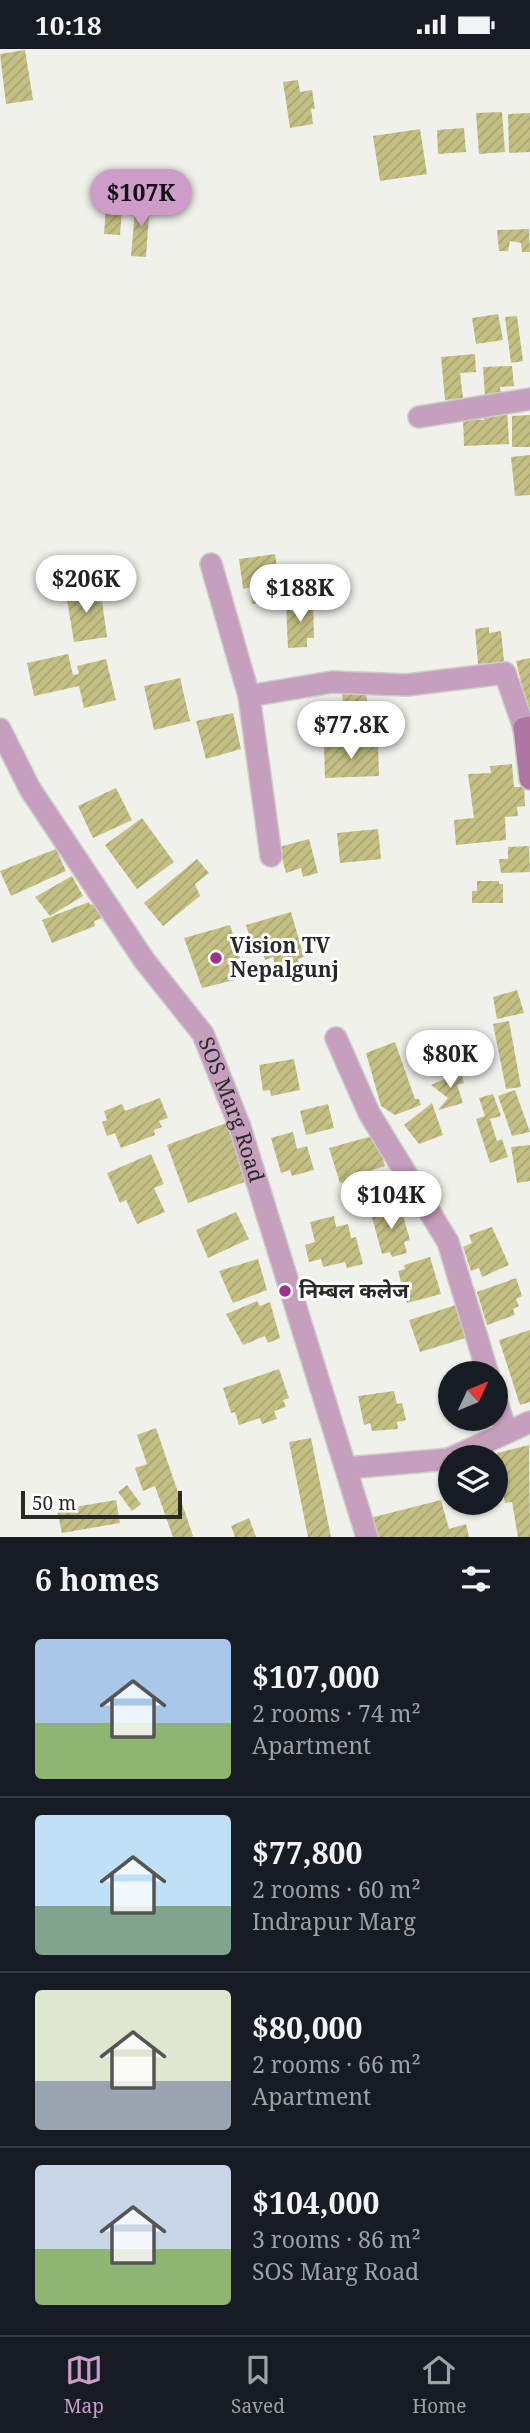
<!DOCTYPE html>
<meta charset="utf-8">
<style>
:root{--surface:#171b24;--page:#242831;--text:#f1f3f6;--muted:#9ea1a6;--line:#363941;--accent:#cd9cc8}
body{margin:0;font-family:"Noto Serif","Noto Sans Devanagari",serif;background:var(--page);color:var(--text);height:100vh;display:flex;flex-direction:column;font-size:26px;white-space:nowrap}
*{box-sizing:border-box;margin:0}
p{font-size:23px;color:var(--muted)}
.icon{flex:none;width:38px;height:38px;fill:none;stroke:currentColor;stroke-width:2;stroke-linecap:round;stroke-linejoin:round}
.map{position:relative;height:1488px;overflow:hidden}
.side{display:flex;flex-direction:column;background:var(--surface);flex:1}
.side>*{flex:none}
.needle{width:46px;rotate:46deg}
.controls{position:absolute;left:438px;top:1312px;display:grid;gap:14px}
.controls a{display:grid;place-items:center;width:70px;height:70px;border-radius:50%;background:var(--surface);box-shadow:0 2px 5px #0004;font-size:35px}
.scale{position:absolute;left:21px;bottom:18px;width:161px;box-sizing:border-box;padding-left:7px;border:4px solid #292928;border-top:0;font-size:19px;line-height:24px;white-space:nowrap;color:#292928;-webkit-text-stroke:5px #fff;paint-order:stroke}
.price{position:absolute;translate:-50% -60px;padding:0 16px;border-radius:24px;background:#fff;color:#222;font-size:23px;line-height:46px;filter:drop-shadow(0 2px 4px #0008)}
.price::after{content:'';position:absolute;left:50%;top:42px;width:21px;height:16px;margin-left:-10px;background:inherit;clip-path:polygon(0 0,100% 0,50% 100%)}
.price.selected{background:var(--accent);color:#111}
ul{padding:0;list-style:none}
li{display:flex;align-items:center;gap:21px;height:175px;padding:0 35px}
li+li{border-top:2px solid var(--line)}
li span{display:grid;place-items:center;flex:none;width:196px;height:140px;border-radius:7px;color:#555}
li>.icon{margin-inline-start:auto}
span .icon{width:84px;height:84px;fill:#fffc;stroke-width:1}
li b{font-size:30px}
h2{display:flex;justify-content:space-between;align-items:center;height:84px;padding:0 35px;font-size:30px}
.status{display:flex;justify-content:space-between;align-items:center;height:49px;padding:0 35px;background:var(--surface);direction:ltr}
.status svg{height:19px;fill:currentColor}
.tabs{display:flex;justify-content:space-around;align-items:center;height:98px;border-top:2px solid var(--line);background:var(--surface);font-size:19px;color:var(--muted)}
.tabs a{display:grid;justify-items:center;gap:4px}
.tabs .selected{color:var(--accent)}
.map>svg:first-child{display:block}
.building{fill:url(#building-hatch)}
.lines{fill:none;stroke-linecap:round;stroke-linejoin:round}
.street-casing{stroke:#cdcdc9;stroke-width:24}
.secondary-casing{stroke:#cdcdc9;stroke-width:24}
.street{stroke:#c79fbe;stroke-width:21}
.secondary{stroke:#b177a4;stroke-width:21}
.poi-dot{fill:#a1318f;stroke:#fff;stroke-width:2.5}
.labels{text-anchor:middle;stroke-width:6;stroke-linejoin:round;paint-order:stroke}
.poi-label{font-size:21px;font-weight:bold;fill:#292928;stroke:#fff;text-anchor:start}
.street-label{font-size:21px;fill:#292928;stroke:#fff}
</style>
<div class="status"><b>10:18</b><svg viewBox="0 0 49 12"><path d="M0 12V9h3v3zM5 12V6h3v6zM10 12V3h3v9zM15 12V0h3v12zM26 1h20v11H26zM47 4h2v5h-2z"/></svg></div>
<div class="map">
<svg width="530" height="1488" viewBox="0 0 530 1488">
<defs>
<pattern id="building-hatch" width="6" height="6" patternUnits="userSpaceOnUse" patternTransform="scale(1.75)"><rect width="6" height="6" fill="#c4c084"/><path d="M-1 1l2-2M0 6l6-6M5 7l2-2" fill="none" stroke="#a8a572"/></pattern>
</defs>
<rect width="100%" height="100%" fill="#f1f1ec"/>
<g class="building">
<polygon points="25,1 33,51 6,55 0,5"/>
<polygon points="298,31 300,43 312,41 315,60 311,60 313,75 290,79 283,33"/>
<polygon points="502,63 505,103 479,105 476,64"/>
<polygon points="530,64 530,103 509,104 508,65"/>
<polygon points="464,79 466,103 438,105 437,81"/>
<polygon points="420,80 427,125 380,132 373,87"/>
<polygon points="107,144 123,146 120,186 104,185"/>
<polygon points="136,151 150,152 146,208 131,207"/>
<polygon points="529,180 530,203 522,203 521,194 510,192 508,202 499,202 497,181"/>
<polygon points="498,265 503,291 476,295 472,269"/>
<polygon points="517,267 523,312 511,314 505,268"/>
<polygon points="475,305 476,323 460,324 463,349 445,351 441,308"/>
<polygon points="512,317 514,337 500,338 501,348 485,348 483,318"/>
<polygon points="507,358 509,395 464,397 463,370 484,371 484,359"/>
<polygon points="530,366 530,398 512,398 512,367"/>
<polygon points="530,406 530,446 515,447 511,408"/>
<polygon points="275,505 281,552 252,555 250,538 243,540 239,510"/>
<polygon points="94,535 97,553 102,552 107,588 74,593 66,545 80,543 79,538"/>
<polygon points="313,554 314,589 307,589 307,598 288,599 286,555"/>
<polygon points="489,578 489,584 501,582 504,613 478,615 475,580"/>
<polygon points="68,605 73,626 79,625 77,617 106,610 116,651 84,659 79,637 34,647 27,614"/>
<polygon points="530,609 530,665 529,665 516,612"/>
<polygon points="180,629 190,672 154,681 144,637"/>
<polygon points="366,642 370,686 346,690 342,643"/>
<polygon points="233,664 241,700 206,710 196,672"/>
<polygon points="378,696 379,727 325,729 324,698"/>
<polygon points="512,715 514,738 524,738 525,757 517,758 518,767 505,768 506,791 456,796 454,771 474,769 468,725 491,724 490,717"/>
<polygon points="116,739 132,771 93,789 78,757"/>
<polygon points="142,769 174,813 137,840 105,796"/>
<polygon points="378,780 381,810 340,814 337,784"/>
<polygon points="309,790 318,824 303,828 301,819 286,824 279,798"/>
<polygon points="529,797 530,823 501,824 499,810 508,810 508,798"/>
<polygon points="56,800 66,822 11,847 0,822"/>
<polygon points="197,810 209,824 195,835 200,847 163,877 144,854"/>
<polygon points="72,827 83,847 50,867 35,848"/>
<polygon points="477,832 499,832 499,835 503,835 503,854 472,854 472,842 477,842"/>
<polygon points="89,853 90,856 96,854 102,869 94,872 95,877 52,894 42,871"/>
<polygon points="291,863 304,908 298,910 300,917 277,923 273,908 265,911 263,904 255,907 246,876"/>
<polygon points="230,876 246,928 202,939 184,889"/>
<polygon points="517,941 524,964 497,970 493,948"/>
<polygon points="509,972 521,1038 506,1040 493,975"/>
<polygon points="395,993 415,1050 419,1050 421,1056 395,1066 381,1057 366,1004"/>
<polygon points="294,1010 300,1041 271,1047 270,1041 263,1042 259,1016"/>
<polygon points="461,1023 464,1034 457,1036 463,1054 438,1061 448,1049 431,1036"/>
<polygon points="515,1041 530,1083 512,1087 498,1047"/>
<polygon points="493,1045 501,1067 490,1070 497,1092 502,1090 508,1108 490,1114 476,1070 485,1067 479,1049"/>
<polygon points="160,1049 168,1069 159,1072 162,1078 154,1081 155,1086 121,1099 115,1084 107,1087 102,1073 107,1071 104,1062 122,1055 125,1062"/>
<polygon points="432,1054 443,1086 419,1095 404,1076"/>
<polygon points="328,1055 334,1079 306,1086 300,1062"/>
<polygon points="226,1074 247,1132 188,1154 167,1096"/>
<polygon points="293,1083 297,1100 307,1097 314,1121 292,1127 290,1121 281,1124 271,1089"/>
<polygon points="376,1086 385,1117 356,1126 357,1129 340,1134 329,1099"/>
<polygon points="530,1096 530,1132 517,1134 511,1098"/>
<polygon points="151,1105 164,1135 154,1139 165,1163 137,1175 126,1151 120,1154 107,1124"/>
<polygon points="400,1157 410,1191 404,1193 407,1204 392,1208 390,1203 382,1205 371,1165"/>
<polygon points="236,1163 249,1190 208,1209 196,1181"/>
<polygon points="334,1167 336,1178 348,1175 351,1189 356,1188 363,1215 347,1219 345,1213 323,1218 321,1210 309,1213 305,1196 315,1193 310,1173"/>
<polygon points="492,1178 509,1216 482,1228 479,1219 471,1222 463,1198 472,1194 469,1186"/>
<polygon points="430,1208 441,1245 407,1254 398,1222 405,1220 404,1216"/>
<polygon points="258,1210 267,1241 233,1254 219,1222"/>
<polygon points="516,1229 522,1247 516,1250 519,1257 513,1260 515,1266 487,1276 477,1243"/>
<polygon points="257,1252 260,1257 270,1253 280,1289 268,1294 265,1287 243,1296 226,1265"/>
<polygon points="459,1255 469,1288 420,1303 409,1271"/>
<polygon points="530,1281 530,1353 520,1356 499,1291"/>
<polygon points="279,1320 289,1349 283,1351 286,1358 274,1362 277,1370 262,1375 260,1369 239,1376 235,1363 231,1364 223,1339"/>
<polygon points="394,1342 397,1355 402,1354 406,1371 397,1373 398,1380 372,1382 370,1374 364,1376 358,1347"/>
<polygon points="156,1379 193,1487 191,1488 173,1488 155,1437 143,1442 135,1419 147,1415 137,1386"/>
<polygon points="311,1389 331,1488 308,1488 289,1393"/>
<polygon points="529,1396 530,1488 518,1488 512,1453 505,1454 495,1411 499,1410 497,1404"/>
<polygon points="127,1436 141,1455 132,1462 118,1443"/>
<polygon points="116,1451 120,1474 62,1484 57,1461"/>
<polygon points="441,1451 449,1480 466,1475 469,1488 374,1488 370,1469"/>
<polygon points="249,1469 256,1488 235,1488 231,1477"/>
</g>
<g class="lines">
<defs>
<g id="street">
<polyline points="419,368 530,350"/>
<polyline points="211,515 249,647"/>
<path id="s1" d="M0 680 30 740 144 911 203 985 240 1078 367 1488"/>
<polyline points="271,807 249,647 332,633 407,636 505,624 524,679"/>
<polyline points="336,989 369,1064 448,1193 488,1325"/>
<polyline points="495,1347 506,1382"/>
<polyline points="451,1409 530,1373"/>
<polyline points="347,1419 450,1410"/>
</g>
<polyline id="secondary" points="530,678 524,679 530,730"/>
</defs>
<use href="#street" class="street-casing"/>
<use href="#secondary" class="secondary-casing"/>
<use href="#street" class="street"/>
<use href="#secondary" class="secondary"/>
</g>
<g class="poi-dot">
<circle cx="216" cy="909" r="7"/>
<circle cx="285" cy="1242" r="7"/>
</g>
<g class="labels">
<g class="poi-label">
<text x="230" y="904">Vision TV<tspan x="230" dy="24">Nepalgunj</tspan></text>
<text x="299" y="1249">निम्बल कलेज</text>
</g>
<g class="street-label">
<text dy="7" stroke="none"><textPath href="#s1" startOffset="448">SOS Marg Road</textPath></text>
</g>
</g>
</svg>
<div class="controls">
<a><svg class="needle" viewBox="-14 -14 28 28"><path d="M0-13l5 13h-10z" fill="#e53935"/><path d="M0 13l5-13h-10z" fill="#9ea1a6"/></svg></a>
<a><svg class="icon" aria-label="layers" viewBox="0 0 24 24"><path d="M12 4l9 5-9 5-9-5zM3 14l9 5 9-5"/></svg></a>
</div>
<div class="scale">50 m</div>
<b class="price selected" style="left:141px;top:180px">$107K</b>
<b class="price" style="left:86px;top:566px">$206K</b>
<b class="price" style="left:300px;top:575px">$188K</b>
<b class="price" style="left:351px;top:712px">$77.8K</b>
<b class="price" style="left:450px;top:1041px">$80K</b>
<b class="price" style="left:391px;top:1182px">$104K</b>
</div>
<section class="side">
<h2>6 homes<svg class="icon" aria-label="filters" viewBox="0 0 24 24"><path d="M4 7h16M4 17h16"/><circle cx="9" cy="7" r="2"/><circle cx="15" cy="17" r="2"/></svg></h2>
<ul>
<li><span style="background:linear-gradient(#a9c7e8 60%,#8fb573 0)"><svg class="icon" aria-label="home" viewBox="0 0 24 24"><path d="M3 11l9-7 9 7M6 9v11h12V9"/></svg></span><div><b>$107,000</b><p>2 rooms · 74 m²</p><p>Apartment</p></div></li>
<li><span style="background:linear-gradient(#bfe0f5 65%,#7fa58c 0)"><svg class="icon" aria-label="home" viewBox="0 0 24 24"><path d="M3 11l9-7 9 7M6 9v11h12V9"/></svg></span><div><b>$77,800</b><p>2 rooms · 60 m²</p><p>Indrapur Marg</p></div></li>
<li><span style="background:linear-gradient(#dfe7d0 65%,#9aa5b1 0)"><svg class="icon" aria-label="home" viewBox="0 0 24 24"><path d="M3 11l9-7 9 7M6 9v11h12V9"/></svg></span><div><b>$80,000</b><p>2 rooms · 66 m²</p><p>Apartment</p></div></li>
<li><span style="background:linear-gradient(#c9d6e8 60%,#8fb573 0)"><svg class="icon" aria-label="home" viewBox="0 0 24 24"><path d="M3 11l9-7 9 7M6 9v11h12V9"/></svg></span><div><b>$104,000</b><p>3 rooms · 86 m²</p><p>SOS Marg Road</p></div></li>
</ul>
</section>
<nav class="tabs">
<a class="selected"><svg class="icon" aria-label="map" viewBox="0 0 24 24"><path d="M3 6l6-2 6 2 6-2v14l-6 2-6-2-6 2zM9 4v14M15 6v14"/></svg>Map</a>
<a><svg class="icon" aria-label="saved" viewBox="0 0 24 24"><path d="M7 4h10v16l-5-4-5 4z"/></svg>Saved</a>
<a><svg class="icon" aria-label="home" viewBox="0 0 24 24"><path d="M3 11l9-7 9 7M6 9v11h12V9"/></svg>Home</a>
</nav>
